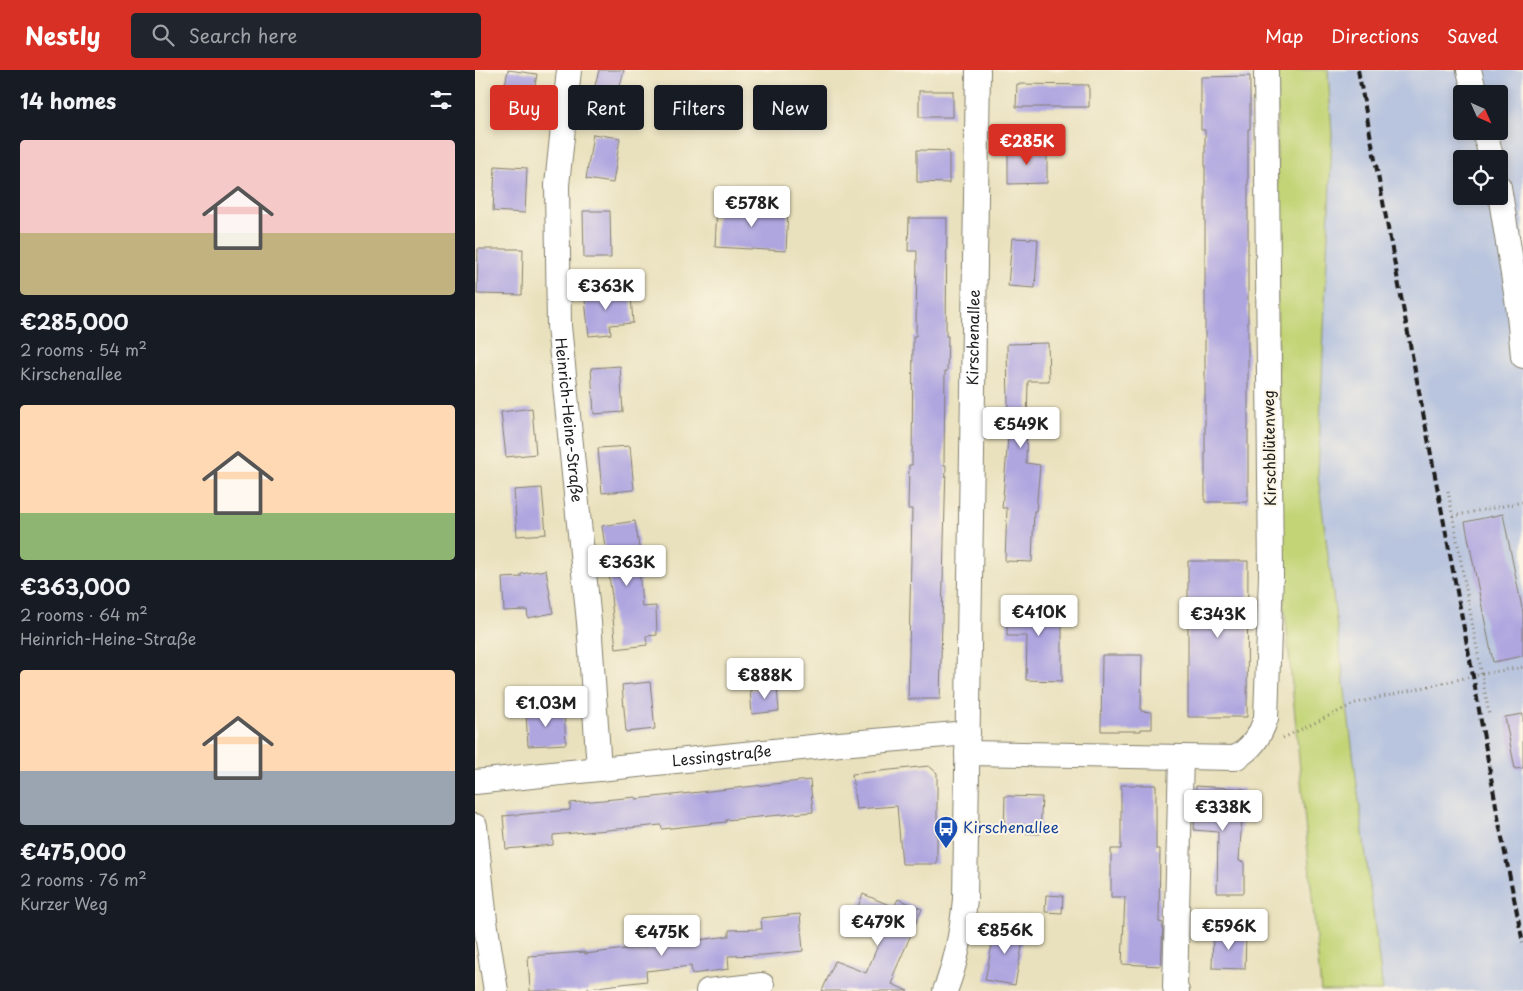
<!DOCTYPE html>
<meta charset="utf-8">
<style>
:root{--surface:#171b24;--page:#20242c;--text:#f1f3f6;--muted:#9ea1a6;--accent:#d93025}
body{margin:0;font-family:"Playpen Sans",sans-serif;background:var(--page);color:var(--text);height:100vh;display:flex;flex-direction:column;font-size:19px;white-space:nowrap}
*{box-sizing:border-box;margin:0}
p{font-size:16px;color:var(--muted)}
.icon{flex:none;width:28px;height:28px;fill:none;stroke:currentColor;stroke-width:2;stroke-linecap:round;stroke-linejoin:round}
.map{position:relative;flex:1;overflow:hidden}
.sheet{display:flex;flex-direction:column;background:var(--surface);width:475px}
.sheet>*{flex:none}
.hud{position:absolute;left:15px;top:15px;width:475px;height:45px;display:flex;gap:10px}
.needle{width:32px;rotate:135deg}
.tools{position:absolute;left:978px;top:15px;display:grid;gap:10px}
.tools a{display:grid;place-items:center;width:55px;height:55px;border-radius:5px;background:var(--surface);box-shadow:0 2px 8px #0003;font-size:25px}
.price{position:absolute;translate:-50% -42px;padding:0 11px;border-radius:5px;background:#fff;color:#222;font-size:16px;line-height:32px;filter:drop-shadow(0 1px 2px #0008)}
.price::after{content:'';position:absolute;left:50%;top:30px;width:15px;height:11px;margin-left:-8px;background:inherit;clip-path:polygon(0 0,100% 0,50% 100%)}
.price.selected{background:var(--accent);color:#fff}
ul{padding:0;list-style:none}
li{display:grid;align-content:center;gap:10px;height:265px;padding:0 20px}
li span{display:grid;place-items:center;height:155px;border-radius:5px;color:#555}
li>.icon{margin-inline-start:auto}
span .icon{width:90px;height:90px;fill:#fffc;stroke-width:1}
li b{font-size:21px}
h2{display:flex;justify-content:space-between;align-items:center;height:60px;padding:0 20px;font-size:21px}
.pill{padding:0 18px;border-radius:5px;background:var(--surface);box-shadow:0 2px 8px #0003;font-size:18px;line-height:45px}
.pill.selected{background:var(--accent);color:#fff}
header{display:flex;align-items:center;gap:30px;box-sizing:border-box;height:70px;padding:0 25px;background:var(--accent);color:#fff}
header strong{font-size:24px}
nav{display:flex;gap:28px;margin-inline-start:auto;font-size:18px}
.search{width:350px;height:45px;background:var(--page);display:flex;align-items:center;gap:12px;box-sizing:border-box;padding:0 18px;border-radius:5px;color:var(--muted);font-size:19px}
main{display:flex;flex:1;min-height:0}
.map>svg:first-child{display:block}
.industrial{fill:#b9c5de;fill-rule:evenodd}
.green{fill:#c3d477;stroke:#70784a}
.building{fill:#afa6e0}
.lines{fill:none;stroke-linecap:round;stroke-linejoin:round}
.minor-casing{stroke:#827e6c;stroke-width:26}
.path{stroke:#827e6c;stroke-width:3;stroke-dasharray:1 4;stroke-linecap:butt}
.minor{stroke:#fff;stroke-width:24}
.rail{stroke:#1c1c1c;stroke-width:4;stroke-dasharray:8 4;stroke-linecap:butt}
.labels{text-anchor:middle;stroke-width:4;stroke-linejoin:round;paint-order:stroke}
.street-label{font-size:15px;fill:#1c1c1c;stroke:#fcf5e5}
.transit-label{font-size:15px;fill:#164399;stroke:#fcf5e5;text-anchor:start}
</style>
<header>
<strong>Nestly</strong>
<div class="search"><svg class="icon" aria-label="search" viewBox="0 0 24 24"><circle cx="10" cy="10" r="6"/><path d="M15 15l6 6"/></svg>Search here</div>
<nav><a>Map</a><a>Directions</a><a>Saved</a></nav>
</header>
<main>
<section class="sheet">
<h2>14 homes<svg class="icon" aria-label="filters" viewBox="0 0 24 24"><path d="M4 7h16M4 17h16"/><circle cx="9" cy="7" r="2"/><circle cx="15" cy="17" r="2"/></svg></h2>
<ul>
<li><span style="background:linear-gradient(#f6c9c9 60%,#c2b280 0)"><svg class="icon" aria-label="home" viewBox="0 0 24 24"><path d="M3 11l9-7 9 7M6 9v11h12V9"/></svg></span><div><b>€285,000</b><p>2 rooms · 54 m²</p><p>Kirschenallee</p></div></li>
<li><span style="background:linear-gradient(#ffd9b3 70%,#8fb573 0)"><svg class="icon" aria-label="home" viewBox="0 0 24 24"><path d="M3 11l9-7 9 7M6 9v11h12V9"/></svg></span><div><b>€363,000</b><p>2 rooms · 64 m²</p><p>Heinrich-Heine-Straße</p></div></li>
<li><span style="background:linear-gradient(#ffd9b3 65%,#9aa5b1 0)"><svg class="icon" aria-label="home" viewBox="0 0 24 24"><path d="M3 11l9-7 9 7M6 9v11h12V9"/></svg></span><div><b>€475,000</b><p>2 rooms · 76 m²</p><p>Kurzer Weg</p></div></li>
</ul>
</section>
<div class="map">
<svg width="1048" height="921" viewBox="0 0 1048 921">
<rect width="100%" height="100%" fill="#fcf5e5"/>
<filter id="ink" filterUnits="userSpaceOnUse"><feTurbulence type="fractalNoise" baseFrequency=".02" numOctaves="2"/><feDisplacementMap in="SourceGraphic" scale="10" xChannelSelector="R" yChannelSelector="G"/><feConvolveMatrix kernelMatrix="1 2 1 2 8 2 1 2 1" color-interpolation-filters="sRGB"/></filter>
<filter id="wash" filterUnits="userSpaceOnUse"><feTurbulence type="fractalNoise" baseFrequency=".0096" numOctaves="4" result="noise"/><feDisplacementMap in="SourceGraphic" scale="20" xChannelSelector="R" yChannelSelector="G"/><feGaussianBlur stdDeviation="1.12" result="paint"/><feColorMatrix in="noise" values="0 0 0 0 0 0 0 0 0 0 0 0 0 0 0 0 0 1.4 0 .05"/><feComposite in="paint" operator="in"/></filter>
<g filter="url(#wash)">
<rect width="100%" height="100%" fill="#e9e1bd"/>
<path class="industrial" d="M853 0H1048V921H908L843 406 857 65ZM986 24H1024V61H986ZM986 89H1024V126H986Z"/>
<polygon class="green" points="802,0 853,0 857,65 843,406 908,921 846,921 803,467"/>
<g id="blocks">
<g class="building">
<polygon points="33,0 62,4 56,39 26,34"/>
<polygon points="124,0 149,0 140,37 116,31"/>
<polygon points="775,6 775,59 773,59 773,432 730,432 730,60 726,60 726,7"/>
<polygon points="542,14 614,15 614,37 541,37"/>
<rect x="444" y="21" width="34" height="26"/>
<polygon points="118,64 145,68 138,113 111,109"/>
<polygon points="533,79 572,79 572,113 533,114"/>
<polygon points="442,80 474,81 474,113 442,112"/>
<polygon points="20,96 52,98 50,143 18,141"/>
<polygon points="242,136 313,139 311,181 240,177"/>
<polygon points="108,141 135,141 136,188 109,188"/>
<polygon points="434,148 472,148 471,266 473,266 472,301 470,301 469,395 471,395 465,629 433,629 437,439 433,439 434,395 437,395 438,266 441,266 442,181 433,181"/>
<polygon points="537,168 563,169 560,218 533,216"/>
<polygon points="3,179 48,179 47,225 2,224"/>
<polygon points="132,218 133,227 156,226 158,253 135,255 136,264 114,266 109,221"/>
<polygon points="573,273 574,311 553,311 551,393 565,395 561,441 559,441 557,492 530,491 532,438 527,438 533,368 528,367 529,340 533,340 532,274"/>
<polygon points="145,296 148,342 119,344 116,298"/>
<polygon points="57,338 61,384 31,387 26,342"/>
<polygon points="155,376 159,420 127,423 123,378"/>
<polygon points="67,418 71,464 42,466 39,420"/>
<polygon points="1028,444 1048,543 1048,586 1018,592 990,452"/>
<polygon points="160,451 167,497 164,497 167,537 181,536 182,565 171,566 172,575 141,579 136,527 137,527 127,456"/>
<polygon points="713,491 773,491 772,647 713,647"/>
<polygon points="71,500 78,543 53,548 52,540 29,541 27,508 46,507 46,504"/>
<polygon points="532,532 587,532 587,611 551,610 552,566 532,566"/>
<polygon points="627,585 667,585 666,641 677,642 677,659 666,659 666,661 626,661"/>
<polygon points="175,612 180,659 151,662 147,615"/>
<polygon points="302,617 304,641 277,644 275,620"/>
<polygon points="89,641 91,674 53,676 51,643"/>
<polygon points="1048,644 1048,698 1040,699 1030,647"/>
<polygon points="454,696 462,703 462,794 427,794 422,736 381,739 377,704"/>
<polygon points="335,710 338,742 251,750 251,752 187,759 186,755 78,765 78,775 31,779 28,746 95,740 95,733 161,727 161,729"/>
<polygon points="646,715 681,715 681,779 685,779 684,852 688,853 686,896 647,894 650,827 636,827 636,779 646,779"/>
<polygon points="721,716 769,719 764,791 769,792 769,823 742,823 743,762 719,760"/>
<polygon points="530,726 567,727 565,764 529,762"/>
<polygon points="388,824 419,837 423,829 447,839 418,906 420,907 417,914 433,921 347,921 360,891 391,903 408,864 377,851"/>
<polygon points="571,825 588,826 587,843 570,842"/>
<polygon points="325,844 328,881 289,885 253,886 254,899 217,904 216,896 171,901 172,911 113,918 113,921 55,921 53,886 110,882 110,884 175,876 175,871 193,869 193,874 254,866 254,860 287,859 286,848"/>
<polygon points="521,855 550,860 540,915 510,910"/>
<polygon points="738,862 771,863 770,899 737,898"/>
</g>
</g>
</g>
<g filter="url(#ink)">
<use href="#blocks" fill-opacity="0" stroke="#827e6c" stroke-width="1"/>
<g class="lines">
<defs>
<g id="minor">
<path id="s1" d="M94 0 82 115 84 256 114 552 124 699"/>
<polyline points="994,0 1000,24"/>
<polyline points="1009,61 1017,89"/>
<polyline points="1024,117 1043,235 1048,286"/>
<path d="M492 683 760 688C776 679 785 667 791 648L796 505 791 0"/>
<path id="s2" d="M0 712 365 674 493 663"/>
<polyline points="0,756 10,851 21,921"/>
<polyline points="233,921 287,915"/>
<path id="s3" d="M470 921C482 891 487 861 490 829L503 0"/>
<polyline points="702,921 700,918 706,687"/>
</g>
</defs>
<use href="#minor" class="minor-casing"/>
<g class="path">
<polyline points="973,421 1014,644"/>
<polyline points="978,446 1048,432"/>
<polyline points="808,668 881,633 1007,604 1048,597"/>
</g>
<use href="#minor" class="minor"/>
<polyline class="rail" points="883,0 998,606 1025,758 1048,873"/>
</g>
</g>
<defs>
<symbol id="bus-pin" viewBox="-11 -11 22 30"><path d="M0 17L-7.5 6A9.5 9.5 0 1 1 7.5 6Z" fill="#1a4fb4" stroke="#fcf5e5"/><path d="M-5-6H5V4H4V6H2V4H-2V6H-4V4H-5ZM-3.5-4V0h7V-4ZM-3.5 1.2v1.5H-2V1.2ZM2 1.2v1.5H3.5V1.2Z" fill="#fff"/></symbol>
</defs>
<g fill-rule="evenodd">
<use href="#bus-pin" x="457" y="744" width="28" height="38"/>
</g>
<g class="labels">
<g class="street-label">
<text dy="5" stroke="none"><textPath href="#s3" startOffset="656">Kirschenallee</textPath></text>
<text dy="5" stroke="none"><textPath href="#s1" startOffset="351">Heinrich-Heine-Straße</textPath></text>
<text transform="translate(795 378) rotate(-91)" y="5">Kirschblütenweg</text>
<text dy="5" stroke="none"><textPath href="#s2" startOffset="248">Lessingstraße</textPath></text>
</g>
<g class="transit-label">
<text x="488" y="763">Kirschenallee</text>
</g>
</g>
</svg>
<div class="tools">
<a><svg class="needle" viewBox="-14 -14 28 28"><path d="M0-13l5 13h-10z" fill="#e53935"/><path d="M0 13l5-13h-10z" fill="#9ea1a6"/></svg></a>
<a><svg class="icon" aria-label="locate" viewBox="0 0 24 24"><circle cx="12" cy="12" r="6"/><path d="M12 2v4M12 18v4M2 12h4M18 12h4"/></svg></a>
</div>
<b class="price selected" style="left:552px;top:96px">€285K</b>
<b class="price" style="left:277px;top:158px">€578K</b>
<b class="price" style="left:131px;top:241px">€363K</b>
<b class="price" style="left:546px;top:379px">€549K</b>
<b class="price" style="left:152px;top:517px">€363K</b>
<b class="price" style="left:564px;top:567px">€410K</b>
<b class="price" style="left:743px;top:569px">€343K</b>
<b class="price" style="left:290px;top:630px">€888K</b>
<b class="price" style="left:71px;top:658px">€1.03M</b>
<b class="price" style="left:748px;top:762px">€338K</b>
<b class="price" style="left:403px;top:877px">€479K</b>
<b class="price" style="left:754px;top:881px">€596K</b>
<b class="price" style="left:530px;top:885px">€856K</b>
<b class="price" style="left:187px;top:887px">€475K</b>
<div class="hud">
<a class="pill selected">Buy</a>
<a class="pill">Rent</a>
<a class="pill">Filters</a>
<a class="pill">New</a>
</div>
</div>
</main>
